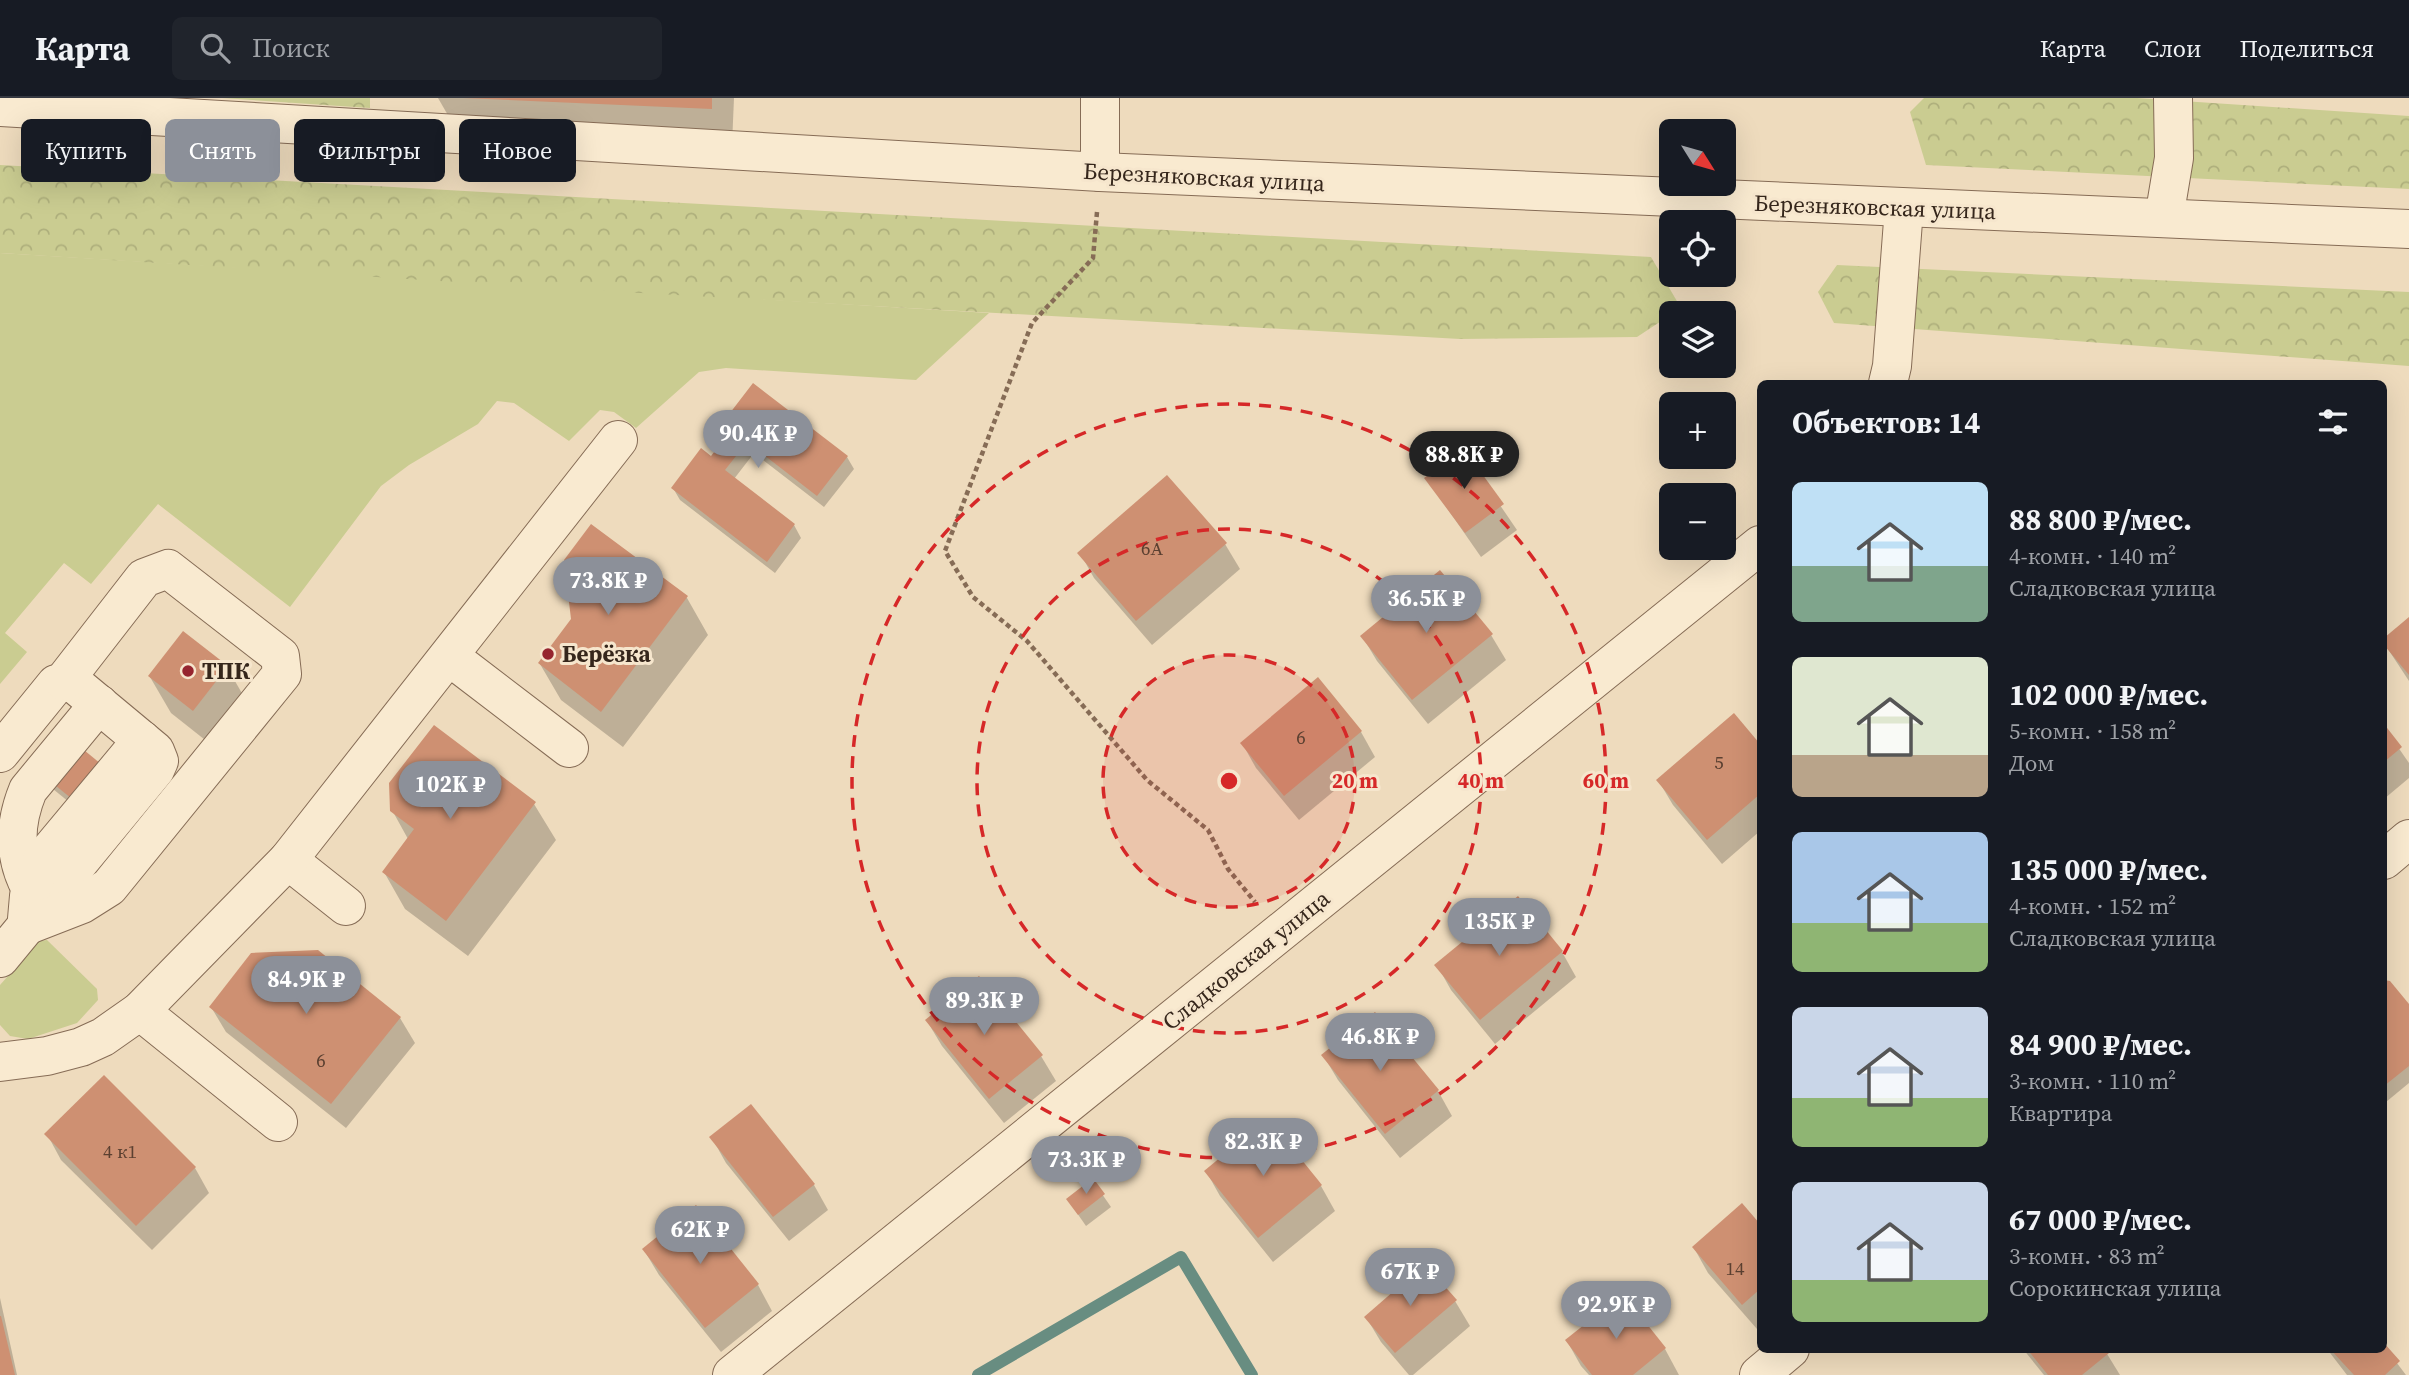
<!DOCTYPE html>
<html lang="ru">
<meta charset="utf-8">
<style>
:root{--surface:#171b24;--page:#20242c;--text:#f1f3f6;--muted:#9ea1a6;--line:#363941;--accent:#8c9099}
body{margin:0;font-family:"Source Serif 4",serif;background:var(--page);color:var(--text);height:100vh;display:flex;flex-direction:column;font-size:26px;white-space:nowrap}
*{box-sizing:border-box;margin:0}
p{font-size:23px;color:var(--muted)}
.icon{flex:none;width:38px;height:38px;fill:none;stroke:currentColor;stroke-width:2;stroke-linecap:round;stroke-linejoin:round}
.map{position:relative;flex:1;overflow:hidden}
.details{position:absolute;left:1757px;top:282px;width:630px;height:973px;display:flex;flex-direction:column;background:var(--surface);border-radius:10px;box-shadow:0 7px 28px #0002}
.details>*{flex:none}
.top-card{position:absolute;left:21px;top:21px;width:665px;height:63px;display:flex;gap:14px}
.needle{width:46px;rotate:127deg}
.fabs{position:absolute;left:1659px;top:21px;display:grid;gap:14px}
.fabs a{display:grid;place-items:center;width:77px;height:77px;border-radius:10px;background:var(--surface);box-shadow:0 7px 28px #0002;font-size:35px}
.price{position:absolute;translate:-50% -60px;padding:0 16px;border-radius:24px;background:var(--accent);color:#fff;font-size:23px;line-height:46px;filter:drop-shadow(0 2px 4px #0008)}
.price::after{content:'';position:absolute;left:50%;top:42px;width:21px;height:16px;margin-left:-10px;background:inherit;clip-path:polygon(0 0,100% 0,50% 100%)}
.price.selected{background:#222;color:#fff}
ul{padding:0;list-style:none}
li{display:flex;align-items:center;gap:21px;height:175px;padding:0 35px}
li span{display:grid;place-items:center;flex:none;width:196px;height:140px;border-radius:10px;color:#555}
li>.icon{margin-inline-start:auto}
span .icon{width:84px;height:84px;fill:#fffc;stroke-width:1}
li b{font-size:30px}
h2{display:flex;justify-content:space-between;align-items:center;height:84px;padding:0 35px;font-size:30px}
.tag{padding:0 24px;border-radius:10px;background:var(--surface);box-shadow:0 7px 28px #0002;font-size:24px;line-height:63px}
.tag.selected{background:var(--accent);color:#fff}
header{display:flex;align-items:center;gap:42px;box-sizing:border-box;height:98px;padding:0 35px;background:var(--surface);border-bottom:2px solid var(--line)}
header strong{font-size:33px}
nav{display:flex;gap:38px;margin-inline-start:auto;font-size:24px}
.search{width:490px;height:63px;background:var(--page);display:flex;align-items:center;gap:18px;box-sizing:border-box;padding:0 24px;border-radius:10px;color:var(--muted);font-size:26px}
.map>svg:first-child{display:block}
.grass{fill:#cacc91}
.forest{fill:url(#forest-crowns)}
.shadow{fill:#0003}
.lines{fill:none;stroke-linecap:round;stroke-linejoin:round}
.stream{stroke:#688d81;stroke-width:12}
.building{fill:#ce9072}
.minor-casing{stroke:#866c56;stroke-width:40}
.path{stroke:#866c56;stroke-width:4.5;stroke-dasharray:5 3.5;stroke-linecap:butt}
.minor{stroke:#f9ead0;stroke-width:38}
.ring{fill:none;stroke:#d62828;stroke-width:3.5;stroke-dasharray:12 9}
.poi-dot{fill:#96252f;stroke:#f6e6cd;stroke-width:2.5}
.labels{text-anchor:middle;stroke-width:6;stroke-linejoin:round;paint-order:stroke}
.number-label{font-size:19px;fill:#5b4031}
.street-label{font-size:23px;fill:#35261b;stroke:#f6e6cd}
.poi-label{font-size:23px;font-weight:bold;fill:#35261b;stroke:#f6e6cd;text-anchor:start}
.centre{fill:#d62828;stroke:#f6e6cd;stroke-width:3.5}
.ring-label{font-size:21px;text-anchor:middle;font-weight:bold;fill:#d62828;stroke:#f6e6cd;stroke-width:6;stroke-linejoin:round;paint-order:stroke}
</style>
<header>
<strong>Карта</strong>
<div class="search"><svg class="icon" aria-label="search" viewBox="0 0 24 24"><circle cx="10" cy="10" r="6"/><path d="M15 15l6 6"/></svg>Поиск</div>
<nav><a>Карта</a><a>Слои</a><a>Поделиться</a></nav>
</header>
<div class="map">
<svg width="2409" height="1277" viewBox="0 0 2409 1277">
<defs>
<pattern id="forest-crowns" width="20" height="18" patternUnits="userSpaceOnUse" patternTransform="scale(1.75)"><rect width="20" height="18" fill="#cacc91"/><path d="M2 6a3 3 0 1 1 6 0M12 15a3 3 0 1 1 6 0" fill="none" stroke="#aeaf7c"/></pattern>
</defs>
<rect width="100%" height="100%" fill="#eedbbd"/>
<g class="grass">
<polygon points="0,155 989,215 916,282 726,270 699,274 636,330 614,314 600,312 569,343 514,305 497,303 478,326 409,367 381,388 290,509 158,406 91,486 64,465 5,535 27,554 0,586"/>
<polygon points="47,842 97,891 98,902 77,925 28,941 10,938 0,927 0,887 39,843"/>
</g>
<g class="forest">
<polygon points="222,0 370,0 370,10"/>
<polygon points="1924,0 2137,0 2409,18 2409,91 1926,67 1910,14"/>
<polygon points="0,67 1651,159 1681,210 1637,239 1460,241 517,188 0,155"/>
<polygon points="1837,167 2409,194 2409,268 1834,225 1818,194"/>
</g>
<g class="shadow">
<polygon points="438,0 734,0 732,47 460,38"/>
<polygon points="722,328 847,359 854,371 824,409 754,355 734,381 794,427 801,440 775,475 680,402 673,390 711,360 728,339"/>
<polygon points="1463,353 1517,432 1481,459 1426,380"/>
<polygon points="592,428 687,500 708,537 623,649 561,602 540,566 573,522"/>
<polygon points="1225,446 1240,471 1152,547 1094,480 1080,455"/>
<polygon points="2409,522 2409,583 2384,545"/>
<polygon points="1491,537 1506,562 1428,626 1377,563 1362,538"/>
<polygon points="227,569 248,606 214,649 171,615 150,579"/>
<polygon points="1318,582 1361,634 1375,659 1299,722 1256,670 1242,645"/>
<polygon points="1734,618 1760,649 1760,733 1722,766 1673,707 1658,682"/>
<polygon points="2384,629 2409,665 2409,680 2384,701"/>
<polygon points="58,632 117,743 37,678"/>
<polygon points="534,706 556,742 468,858 405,811 384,774 408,741 392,712"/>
<polygon points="1562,854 1576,879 1495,946 1451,892 1437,867"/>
<polygon points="2384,884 2389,885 2409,909 2409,985 2386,1004"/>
<polygon points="211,909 400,920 415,945 346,1030 226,934"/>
<polygon points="1375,916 1438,993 1452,1018 1400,1060 1338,982 1323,957"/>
<polygon points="927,923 1041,958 1056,983 1004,1025 942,948"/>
<polygon points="47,1036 195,1070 209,1095 152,1152 61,1062"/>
<polygon points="712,1040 814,1087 828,1112 789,1143 726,1065"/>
<polygon points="1206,1073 1321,1088 1335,1113 1273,1164 1220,1098"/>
<polygon points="1093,1083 1111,1109 1086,1128 1068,1102"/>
<polygon points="1742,1108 1760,1129 1760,1229 1757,1231 1708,1175 1694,1150"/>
<polygon points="696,1110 758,1187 772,1213 721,1254 659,1177 644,1152"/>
<polygon points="1622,1198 1665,1251 1679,1277 1589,1277 1581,1268 1567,1243"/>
<polygon points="0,1200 17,1277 0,1277"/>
<polygon points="1455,1203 1470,1228 1413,1277 1409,1277 1381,1244 1366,1219"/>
<polygon points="2384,1248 2406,1277 2347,1277 2327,1251 2384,1251"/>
<polygon points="2023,1251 2104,1251 2120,1277 2044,1277"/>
</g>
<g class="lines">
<polyline class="stream" points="978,1277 1181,1159 1252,1277"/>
</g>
<g class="building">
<polygon points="463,0 712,0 712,11"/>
<polygon points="753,285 848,358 817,398 747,344 725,372 795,426 767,464 671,390 701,350 711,358 729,335 720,328"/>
<polygon points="1464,351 1504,406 1465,435 1424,380"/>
<polygon points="1167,377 1227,445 1136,523 1077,455"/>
<polygon points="591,426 688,498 601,614 538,565 571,521 564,462"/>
<polygon points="1440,472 1493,536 1412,602 1360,538"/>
<polygon points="2409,519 2409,577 2384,547 2384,540"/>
<polygon points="183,533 228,568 193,613 148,578"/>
<polygon points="1318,579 1362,633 1284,698 1240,645"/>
<polygon points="1734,615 1760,646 1760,696 1707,742 1656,682"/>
<polygon points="2384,626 2402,649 2384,664"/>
<polygon points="434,627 536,704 446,823 382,774 414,731 390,713 389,685"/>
<polygon points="57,630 139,697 110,732 28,665"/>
<polygon points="1518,798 1563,853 1480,922 1434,867"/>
<polygon points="318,852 401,919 331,1006 209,909 251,855"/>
<polygon points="979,878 1043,957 989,1001 925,922"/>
<polygon points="2384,882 2390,883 2409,906 2409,968 2384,988"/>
<polygon points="1375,914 1439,992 1385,1036 1321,957"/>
<polygon points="104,977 196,1069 136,1128 44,1036"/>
<polygon points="751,1006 815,1086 773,1119 709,1039"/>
<polygon points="1268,1020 1322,1087 1258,1140 1204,1073"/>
<polygon points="1093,1080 1105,1096 1078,1117 1066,1101"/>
<polygon points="1742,1105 1760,1126 1760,1191 1742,1207 1692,1149"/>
<polygon points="696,1107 759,1186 705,1230 642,1151"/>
<polygon points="1425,1166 1457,1202 1395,1255 1364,1219"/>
<polygon points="1623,1196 1666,1250 1633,1277 1592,1277 1565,1242"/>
<polygon points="0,1218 1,1218 15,1277 0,1277"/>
<polygon points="2384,1245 2400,1263 2385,1277 2354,1277 2330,1251 2384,1251"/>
<polygon points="2027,1251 2106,1251 2109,1255 2082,1277 2048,1277"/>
</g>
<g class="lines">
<defs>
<g id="minor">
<polyline points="1100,0 1100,74"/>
<polyline points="0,9 1100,74 2409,131"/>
<polyline points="2164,120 2174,60 2173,0"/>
<polyline points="1888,285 1892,268 1904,110"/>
<polyline points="450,559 569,650"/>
<polyline points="0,655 56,586 72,584 155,653 159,663 155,672 0,860"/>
<polyline points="288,762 346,808"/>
<polyline points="2384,762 2409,741"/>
<path d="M31 791C13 758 14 726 28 692L99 606"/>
<polyline points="27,821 29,798 42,762 142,642"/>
<polyline points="28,827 82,806 109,789 282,576 280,558 168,471 144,480 64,583"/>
<polyline points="140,913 278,1024"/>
<polyline points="0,964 47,958 81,949 103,939 140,913 288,762 618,342"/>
<polyline points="732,1277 1760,447"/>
<polyline points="1759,1277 1790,1251"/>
</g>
</defs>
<use href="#minor" class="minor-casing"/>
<polyline class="path" points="1097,114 1093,160 1032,225 945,453 973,499 1027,543 1147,682 1208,732 1228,771 1255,804"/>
<use href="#minor" class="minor"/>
</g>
<circle cx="1229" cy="683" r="126" fill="#d62828" fill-opacity=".12"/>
<g class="ring">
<circle cx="1229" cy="683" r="126"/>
<circle cx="1229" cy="683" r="252"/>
<circle cx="1229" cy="683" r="377"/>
</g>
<g class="poi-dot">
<circle cx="548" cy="556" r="7"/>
<circle cx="188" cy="573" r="7"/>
</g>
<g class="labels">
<g class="number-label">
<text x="1152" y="457">6А</text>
<text x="1301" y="646">6</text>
<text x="1719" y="671">5</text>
<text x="321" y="969">6</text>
<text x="120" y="1060">4 к1</text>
<text x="1735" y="1177">14</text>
</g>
<g class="street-label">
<text transform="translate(1204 79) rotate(3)" y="8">Березняковская улица</text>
<text transform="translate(1875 109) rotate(2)" y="8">Березняковская улица</text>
<text transform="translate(1246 862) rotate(-39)" y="8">Сладковская улица</text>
</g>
<g class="poi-label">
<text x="562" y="564">Берёзка</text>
<text x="202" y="581">ТПК</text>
</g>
</g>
<circle cx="1229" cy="683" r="10" class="centre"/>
<g class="ring-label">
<text x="1355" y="690">20 m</text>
<text x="1481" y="690">40 m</text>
<text x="1606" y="690">60 m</text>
</g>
</svg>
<div class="fabs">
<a><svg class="needle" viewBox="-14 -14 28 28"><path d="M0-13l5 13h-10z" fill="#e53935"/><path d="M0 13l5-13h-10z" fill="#9ea1a6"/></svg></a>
<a><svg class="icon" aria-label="locate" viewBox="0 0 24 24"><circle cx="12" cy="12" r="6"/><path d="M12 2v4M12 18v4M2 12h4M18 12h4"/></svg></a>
<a><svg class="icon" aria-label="layers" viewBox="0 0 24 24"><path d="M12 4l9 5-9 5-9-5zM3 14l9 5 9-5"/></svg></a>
<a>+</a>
<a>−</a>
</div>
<b class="price" style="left:758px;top:372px">90.4K ₽</b>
<b class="price selected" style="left:1464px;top:393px">88.8K ₽</b>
<b class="price" style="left:608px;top:519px">73.8K ₽</b>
<b class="price" style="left:1426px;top:537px">36.5K ₽</b>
<b class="price" style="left:450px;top:723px">102K ₽</b>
<b class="price" style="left:1499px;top:860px">135K ₽</b>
<b class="price" style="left:306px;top:918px">84.9K ₽</b>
<b class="price" style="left:984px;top:939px">89.3K ₽</b>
<b class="price" style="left:1380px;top:975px">46.8K ₽</b>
<b class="price" style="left:1263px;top:1080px">82.3K ₽</b>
<b class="price" style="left:1086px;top:1098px">73.3K ₽</b>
<b class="price" style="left:700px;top:1168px">62K ₽</b>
<b class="price" style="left:1410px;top:1210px">67K ₽</b>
<b class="price" style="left:1616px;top:1243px">92.9K ₽</b>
<div class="top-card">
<a class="tag">Купить</a>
<a class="tag selected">Снять</a>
<a class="tag">Фильтры</a>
<a class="tag">Новое</a>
</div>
<section class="details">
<h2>Объектов: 14<svg class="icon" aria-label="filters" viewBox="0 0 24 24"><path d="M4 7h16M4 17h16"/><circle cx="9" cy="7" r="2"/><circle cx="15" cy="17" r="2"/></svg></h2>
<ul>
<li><span style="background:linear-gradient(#bfe0f5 60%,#7fa58c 0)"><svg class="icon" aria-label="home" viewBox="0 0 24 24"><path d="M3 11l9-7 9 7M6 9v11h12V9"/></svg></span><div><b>88 800 ₽/мес.</b><p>4-комн. · 140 m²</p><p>Сладковская улица</p></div></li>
<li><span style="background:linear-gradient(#dfe7d0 70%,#b9a48a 0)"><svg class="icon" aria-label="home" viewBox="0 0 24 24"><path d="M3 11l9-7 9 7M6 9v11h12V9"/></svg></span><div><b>102 000 ₽/мес.</b><p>5-комн. · 158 m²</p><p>Дом</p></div></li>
<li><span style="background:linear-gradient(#a9c7e8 65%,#8fb573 0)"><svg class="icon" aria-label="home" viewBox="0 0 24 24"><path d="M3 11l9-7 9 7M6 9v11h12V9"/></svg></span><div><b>135 000 ₽/мес.</b><p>4-комн. · 152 m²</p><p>Сладковская улица</p></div></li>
<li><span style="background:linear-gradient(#c9d6e8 65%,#8fb573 0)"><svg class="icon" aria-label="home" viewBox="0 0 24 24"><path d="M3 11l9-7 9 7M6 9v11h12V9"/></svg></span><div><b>84 900 ₽/мес.</b><p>3-комн. · 110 m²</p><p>Квартира</p></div></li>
<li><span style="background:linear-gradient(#c9d6e8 70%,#8fb573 0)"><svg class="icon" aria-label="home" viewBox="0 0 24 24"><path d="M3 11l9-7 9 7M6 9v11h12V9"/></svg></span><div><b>67 000 ₽/мес.</b><p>3-комн. · 83 m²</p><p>Сорокинская улица</p></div></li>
</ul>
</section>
</div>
